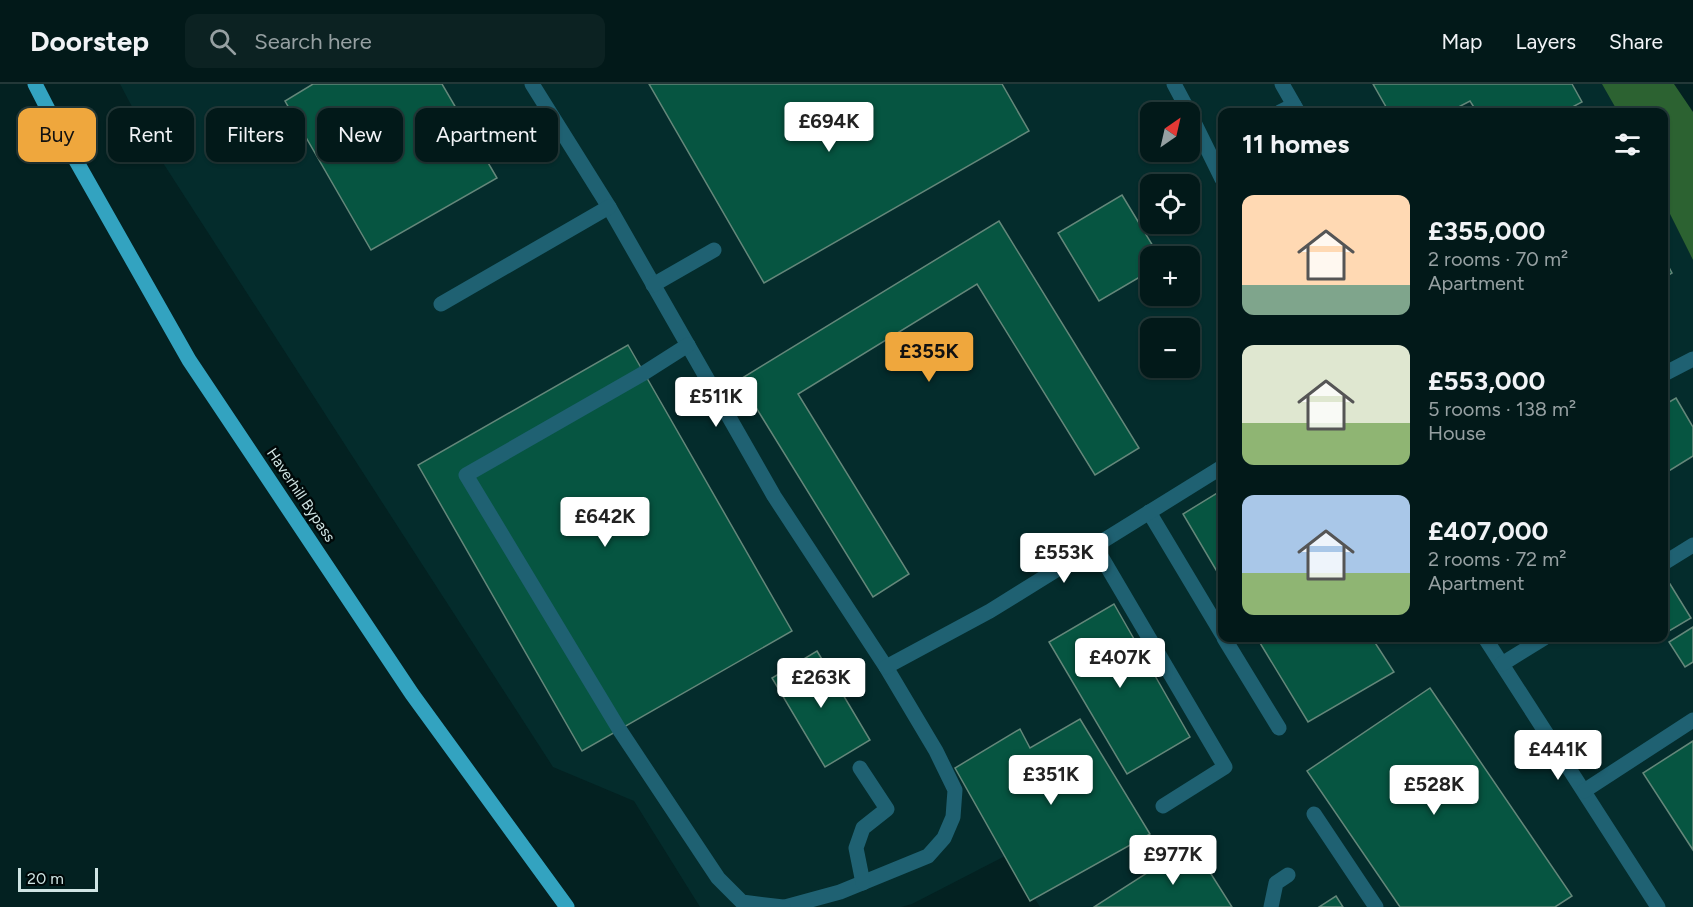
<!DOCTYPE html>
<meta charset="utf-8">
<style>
:root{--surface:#021919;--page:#0c2222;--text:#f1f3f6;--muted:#96a0a2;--line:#233838;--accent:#efa73d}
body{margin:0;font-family:Figtree,sans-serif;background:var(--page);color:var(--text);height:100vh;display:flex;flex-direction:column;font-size:22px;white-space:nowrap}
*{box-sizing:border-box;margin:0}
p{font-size:20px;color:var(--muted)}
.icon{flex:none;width:33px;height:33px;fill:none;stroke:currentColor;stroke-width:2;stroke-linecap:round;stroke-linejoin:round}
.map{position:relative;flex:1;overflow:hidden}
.drawer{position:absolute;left:1218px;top:24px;width:450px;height:534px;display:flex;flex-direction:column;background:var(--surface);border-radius:12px;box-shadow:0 2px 4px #0004,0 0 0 2px var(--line)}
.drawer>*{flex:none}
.guide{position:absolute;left:18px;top:24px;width:570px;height:54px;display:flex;gap:12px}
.needle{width:39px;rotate:34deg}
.controls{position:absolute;left:1140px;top:18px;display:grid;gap:12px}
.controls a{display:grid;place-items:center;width:60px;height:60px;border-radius:12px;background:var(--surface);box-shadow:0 2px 4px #0004,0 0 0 2px var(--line);font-size:30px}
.scale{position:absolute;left:18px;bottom:15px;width:80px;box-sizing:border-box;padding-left:6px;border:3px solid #d0e5e4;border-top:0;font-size:16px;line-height:21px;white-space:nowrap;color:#d0e5e4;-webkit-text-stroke:4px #000909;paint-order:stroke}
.price{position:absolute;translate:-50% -51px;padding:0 14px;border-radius:6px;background:#fff;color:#222;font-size:20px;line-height:39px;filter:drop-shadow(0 2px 3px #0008)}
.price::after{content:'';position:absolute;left:50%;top:36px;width:18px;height:14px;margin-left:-9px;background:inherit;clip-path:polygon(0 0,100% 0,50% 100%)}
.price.selected{background:var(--accent);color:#111}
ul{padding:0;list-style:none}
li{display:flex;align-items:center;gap:18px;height:150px;padding:0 24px}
li span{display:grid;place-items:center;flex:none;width:168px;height:120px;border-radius:12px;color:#555}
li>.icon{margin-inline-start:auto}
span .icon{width:72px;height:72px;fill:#fffc;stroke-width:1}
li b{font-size:26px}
h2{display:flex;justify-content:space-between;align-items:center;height:72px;padding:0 24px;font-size:26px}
.chip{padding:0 21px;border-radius:12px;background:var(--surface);box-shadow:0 2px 4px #0004,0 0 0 2px var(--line);font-size:21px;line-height:54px}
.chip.selected{background:var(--accent);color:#111}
header{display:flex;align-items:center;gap:36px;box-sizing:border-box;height:84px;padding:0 30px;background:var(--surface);border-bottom:2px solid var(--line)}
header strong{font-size:28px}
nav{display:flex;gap:33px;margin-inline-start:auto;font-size:21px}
.search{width:420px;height:54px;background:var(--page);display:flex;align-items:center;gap:15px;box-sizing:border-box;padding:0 21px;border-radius:12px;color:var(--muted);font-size:22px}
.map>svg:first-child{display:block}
.built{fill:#042c2c;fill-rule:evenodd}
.forest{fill:#2c6231}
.building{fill:#065541;stroke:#64877a;stroke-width:1.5}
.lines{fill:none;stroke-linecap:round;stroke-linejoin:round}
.minor{stroke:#1f6172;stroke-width:15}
.major{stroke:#33a3c0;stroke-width:15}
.labels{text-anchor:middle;stroke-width:5;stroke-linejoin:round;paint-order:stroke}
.street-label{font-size:15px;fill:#d0e5e4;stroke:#000909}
</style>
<header>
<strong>Doorstep</strong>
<div class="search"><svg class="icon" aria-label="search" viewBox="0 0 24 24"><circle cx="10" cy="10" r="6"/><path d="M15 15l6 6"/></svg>Search here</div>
<nav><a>Map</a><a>Layers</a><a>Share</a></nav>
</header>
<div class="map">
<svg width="1693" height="823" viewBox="0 0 1693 823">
<rect width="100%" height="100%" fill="#032121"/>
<path class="built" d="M120 0H1603L1618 28H1222V554H1664V118L1693 176V823H1040L1007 771 912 820 901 823H700L634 717 553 683 156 68ZM1150 28H1190V68H1150ZM1150 100H1190V140H1150ZM1150 172H1190V212H1150ZM1150 244H1190V284H1150Z"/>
<polygon class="forest" points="1602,0 1674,0 1693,28 1693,176 1664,118 1664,28 1618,28"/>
<g class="building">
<polygon points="313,0 442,0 497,94 371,166 285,17"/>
<polygon points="649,0 1002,0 1029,47 764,199"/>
<polygon points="1373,0 1572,0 1582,18 1563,28 1477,28 1470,17 1449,28 1389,28"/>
<polygon points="1122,111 1159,172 1150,172 1150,187 1099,217 1058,149"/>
<polygon points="999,137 1139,364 1095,391 977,200 798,310 909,490 873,513 739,296"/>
<polygon points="1664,174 1672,189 1664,194"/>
<polygon points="628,261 792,547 582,667 418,381"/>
<polygon points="1676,314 1693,343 1693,372 1664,390 1664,321"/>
<polygon points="1222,406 1222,496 1183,430"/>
<polygon points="1670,500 1691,534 1664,550 1664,504"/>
<polygon points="1114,520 1190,653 1127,690 1049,558"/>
<polygon points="1693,543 1693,578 1685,583 1669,558"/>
<polygon points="1257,554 1372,554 1394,588 1308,638"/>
<polygon points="817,567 870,656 825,683 772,594"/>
<polygon points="1430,604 1572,812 1555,823 1400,823 1307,687"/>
<polygon points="1080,635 1150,750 1030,817 955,684 1020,645 1030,664"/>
<polygon points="1693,657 1693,766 1643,689"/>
<polygon points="1192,760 1232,823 1094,823"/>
<polygon points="1336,812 1343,823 1319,823"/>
</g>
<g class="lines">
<g class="minor">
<polyline points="532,0 609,123 774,412 886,583 936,667 955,706 953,733 944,754 928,772 840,808 785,823"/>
<polyline points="1174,0 1189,28"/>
<polyline points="1282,0 1298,28"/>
<polyline points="1280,28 1294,21"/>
<polyline points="1190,30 1222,95"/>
<polyline points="653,201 714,166"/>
<polyline points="441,220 609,123"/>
<polyline points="688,261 644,289 466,391 619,645 718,794 742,818 783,823"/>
<polyline points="1664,290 1693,275"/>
<polyline points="1149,428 1222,550"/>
<polyline points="1095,462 1225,683 1163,722"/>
<polyline points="1664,479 1693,461"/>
<polyline points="1224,554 1279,644"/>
<polyline points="1485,554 1658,823"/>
<polyline points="1502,580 1544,554"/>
<polyline points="886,583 990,527 1222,383"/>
<polyline points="860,684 887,725 863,744 856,764 863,799"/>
<polyline points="1584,707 1693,636"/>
<polyline points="1314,730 1376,823"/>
<polyline points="1271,823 1276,799 1288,791"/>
</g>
<polyline class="major" points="35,0 57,43 189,276 412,610 567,823"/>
</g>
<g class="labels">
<g class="street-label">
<text transform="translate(301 411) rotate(56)" y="5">Haverhill Bypass</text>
</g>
</g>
</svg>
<div class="controls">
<a><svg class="needle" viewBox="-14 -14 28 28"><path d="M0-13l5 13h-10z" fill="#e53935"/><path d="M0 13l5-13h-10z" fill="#96a0a2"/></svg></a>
<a><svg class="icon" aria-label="locate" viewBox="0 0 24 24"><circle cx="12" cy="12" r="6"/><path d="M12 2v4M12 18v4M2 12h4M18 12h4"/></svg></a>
<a>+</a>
<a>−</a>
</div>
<div class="scale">20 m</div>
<b class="price" style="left:829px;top:69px">£694K</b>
<b class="price selected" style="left:929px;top:299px">£355K</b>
<b class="price" style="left:716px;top:344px">£511K</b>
<b class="price" style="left:605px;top:464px">£642K</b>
<b class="price" style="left:1064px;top:500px">£553K</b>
<b class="price" style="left:1120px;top:605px">£407K</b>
<b class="price" style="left:821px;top:625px">£263K</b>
<b class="price" style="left:1558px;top:697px">£441K</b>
<b class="price" style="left:1051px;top:722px">£351K</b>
<b class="price" style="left:1434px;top:732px">£528K</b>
<b class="price" style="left:1173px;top:802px">£977K</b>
<div class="guide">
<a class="chip selected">Buy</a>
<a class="chip">Rent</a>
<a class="chip">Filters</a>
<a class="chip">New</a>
<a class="chip">Apartment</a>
</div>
<section class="drawer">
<h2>11 homes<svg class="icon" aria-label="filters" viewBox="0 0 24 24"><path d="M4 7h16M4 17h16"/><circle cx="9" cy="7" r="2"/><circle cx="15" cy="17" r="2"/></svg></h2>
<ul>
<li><span style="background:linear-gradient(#ffd9b3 75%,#7fa58c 0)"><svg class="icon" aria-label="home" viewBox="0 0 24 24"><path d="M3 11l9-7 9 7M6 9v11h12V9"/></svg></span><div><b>£355,000</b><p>2 rooms · 70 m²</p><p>Apartment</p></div></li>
<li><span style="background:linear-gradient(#dfe7d0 65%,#8fb573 0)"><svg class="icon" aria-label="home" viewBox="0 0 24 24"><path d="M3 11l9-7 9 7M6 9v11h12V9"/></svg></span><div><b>£553,000</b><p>5 rooms · 138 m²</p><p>House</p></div></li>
<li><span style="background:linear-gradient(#a9c7e8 65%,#8fb573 0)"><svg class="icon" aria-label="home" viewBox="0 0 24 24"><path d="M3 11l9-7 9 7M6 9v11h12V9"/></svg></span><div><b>£407,000</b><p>2 rooms · 72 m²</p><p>Apartment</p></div></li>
</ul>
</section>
</div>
